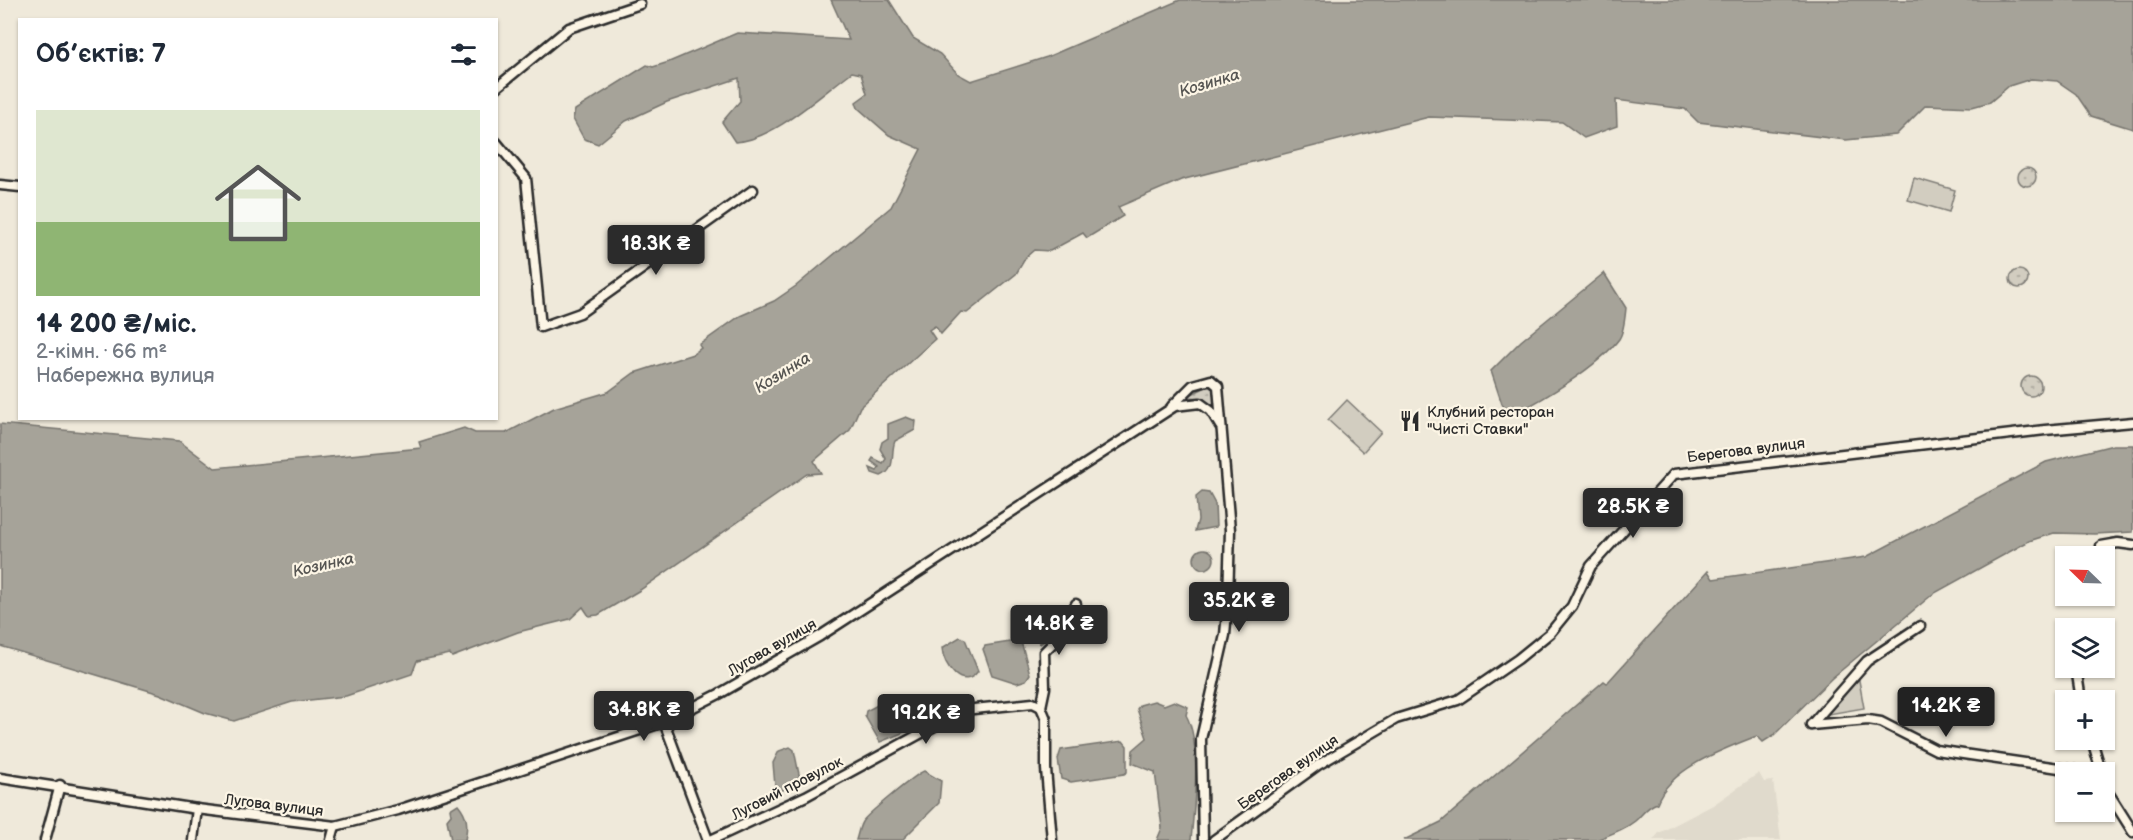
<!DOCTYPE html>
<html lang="uk">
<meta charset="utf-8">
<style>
:root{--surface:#fff;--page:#f2f2f3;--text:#1f2937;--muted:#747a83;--accent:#2b2b2b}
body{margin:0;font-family:"Balsamiq Sans",sans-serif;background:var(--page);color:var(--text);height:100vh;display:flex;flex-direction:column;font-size:22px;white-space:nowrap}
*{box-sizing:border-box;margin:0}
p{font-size:20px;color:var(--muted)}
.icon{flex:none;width:33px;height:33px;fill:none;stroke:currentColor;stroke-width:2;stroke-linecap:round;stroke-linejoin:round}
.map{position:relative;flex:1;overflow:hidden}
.drawer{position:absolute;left:18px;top:18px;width:480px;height:402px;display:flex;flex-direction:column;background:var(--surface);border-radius:0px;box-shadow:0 2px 4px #0004}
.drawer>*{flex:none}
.needle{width:39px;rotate:293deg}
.tools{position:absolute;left:2055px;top:546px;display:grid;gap:12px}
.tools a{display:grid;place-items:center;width:60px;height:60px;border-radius:0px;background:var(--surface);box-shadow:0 2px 4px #0004;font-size:30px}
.price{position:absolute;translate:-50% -51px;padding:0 14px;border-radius:6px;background:var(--accent);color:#fff;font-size:20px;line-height:39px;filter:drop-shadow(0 2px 3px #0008)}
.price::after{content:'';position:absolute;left:50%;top:36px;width:18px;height:14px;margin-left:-9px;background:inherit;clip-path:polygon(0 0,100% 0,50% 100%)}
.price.active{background:#222;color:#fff}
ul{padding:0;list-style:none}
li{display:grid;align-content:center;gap:12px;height:318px;padding:0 18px}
li span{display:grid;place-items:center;height:186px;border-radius:0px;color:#555}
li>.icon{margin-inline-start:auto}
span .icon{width:108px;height:108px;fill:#fffc;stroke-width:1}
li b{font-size:26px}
h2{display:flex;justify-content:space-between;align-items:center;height:72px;padding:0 18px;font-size:26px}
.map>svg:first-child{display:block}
.built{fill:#e0dacc}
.grass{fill:url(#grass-dots);stroke:#7e7c76;stroke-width:1.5}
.park{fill:#d2cdc0;stroke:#7e7c76;stroke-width:1.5}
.water{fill:#a6a399;stroke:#75736d;stroke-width:1.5}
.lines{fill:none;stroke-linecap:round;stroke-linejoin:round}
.street-casing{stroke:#2b2b2b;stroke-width:13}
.street{stroke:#fcf5e5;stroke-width:8}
.labels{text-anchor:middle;stroke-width:4.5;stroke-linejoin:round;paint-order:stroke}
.poi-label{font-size:15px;fill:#2b2b2b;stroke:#fcf5e5;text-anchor:start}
.street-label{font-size:15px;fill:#2b2b2b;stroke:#fcf5e5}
.water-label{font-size:16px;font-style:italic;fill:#565552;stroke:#fcf5e5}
</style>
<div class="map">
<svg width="2133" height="840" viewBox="0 0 2133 840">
<defs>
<pattern id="grass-dots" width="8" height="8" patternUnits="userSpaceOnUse" patternTransform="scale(1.5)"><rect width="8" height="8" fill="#d2cdc0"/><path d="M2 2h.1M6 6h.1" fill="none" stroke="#b4b0a5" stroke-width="1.8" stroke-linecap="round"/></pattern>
</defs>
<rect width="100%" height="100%" fill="#efe9da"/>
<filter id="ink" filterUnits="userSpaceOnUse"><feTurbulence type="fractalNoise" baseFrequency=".0167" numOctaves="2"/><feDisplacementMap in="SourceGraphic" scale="12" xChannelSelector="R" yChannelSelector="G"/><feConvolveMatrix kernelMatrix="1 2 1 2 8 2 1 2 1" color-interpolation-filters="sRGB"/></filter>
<g filter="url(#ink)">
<polygon class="built" points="1759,773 1764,782 1773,781 1781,840 1653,840 1659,833 1713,805"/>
<g class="grass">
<circle cx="2027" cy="177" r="9"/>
<circle cx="2019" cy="279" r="9"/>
<circle cx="2031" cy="386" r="10"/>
<polygon points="1208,386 1215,390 1217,412 1203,398 1186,397"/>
</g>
<g class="park">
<polygon points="1914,178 1955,190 1949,212 1908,200"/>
<polygon points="1347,400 1381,432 1363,452 1328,420"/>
<polygon points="1858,675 1864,708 1823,715"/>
</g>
<g class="water">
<path d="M831 0H889L913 38 940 54 958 74 971 81 1047 57 1180 0H2133V129L2091 116 2076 94 2057 81 2031 79 2009 86 1990 102 1972 107 1926 105 1896 135 1846 140 1698 122 1685 109 1616 100 1617 126 1584 138 1562 122 1429 117 1181 180 1118 207 1123 216 1087 238 1083 233 1050 251 1034 250 1026 257 1016 274 967 313 961 312 941 334 935 326 929 330 935 339 860 407 850 430 814 461 821 473 807 474 640 590 598 615 589 616 583 607 570 619 518 632 452 657 450 654 417 661 412 674 346 696 292 702 234 721 205 713 160 694 0 646V424L179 441 215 468 421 448 419 442 464 428 475 433H506L554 408 608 392 634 373 693 354 701 348 699 345 740 316 774 301 796 286 891 207 921 149 889 135 858 108 856 102 867 94 861 74 852 72C820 95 774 140 735 142L722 122 740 101 739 78 667 102 626 121 598 144 584 139 573 119 575 110 647 65 653 67 669 62 737 33 849 40Z"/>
<path d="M1604 273 1626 308C1625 317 1624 332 1619 339 1598 367 1541 401 1510 416L1502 404 1491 371 1521 341Z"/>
<path d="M906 417 916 421 915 430 895 441C890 453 897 470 881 476L872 473 870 468 877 471 879 467 871 461 873 458 883 463 886 459 880 449 882 442 888 438V424Z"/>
<path d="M2113 445H2133V532L2095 534 2054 533 2029 541 1933 594 1832 678 1774 735 1763 742 1757 736C1724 749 1670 768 1657 803 1646 807 1643 814 1635 821 1624 830 1609 835 1596 840H1404L1441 822 1604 681 1607 683 1708 571 1713 579 1866 557 2046 462Z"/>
<polygon points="1202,492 1209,493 1215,504 1216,527 1195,531 1198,520 1196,497"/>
<circle cx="1204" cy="559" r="10"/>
<path d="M1047 611 1064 614C1063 629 1051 636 1040 644L1035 634 1045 621Z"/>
<path d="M960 637 965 639 978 671C963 692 943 666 942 648Z"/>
<polygon points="1016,641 1022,645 1030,674 1026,680 1017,683 992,675 983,649 985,646"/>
<polygon points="893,697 907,731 880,742 865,716 866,711"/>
<path d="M1154 701 1164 705 1174 701 1188 707 1186 715C1202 743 1194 808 1191 840H1157L1162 828 1155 772 1132 763 1133 750 1147 738 1137 709 1140 705Z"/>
<polygon points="1123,741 1127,746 1127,772 1124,774 1071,782 1061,779 1058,759 1061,750"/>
<polygon points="790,747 794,750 800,779 798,785 780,791 775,786 773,763 779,751"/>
<path d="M924 771 941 781 939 803 902 840H856C858 834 859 827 862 822 866 815 916 774 924 771Z"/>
<path d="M458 804C468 816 468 825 465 840H451L447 820 451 815 450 809Z"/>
</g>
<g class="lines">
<defs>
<g id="street">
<polyline points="496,88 569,28 640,4"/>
<polyline points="496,142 526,178 541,327 580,313 753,190"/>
<polyline points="0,185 20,187"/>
<polyline points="1172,406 1193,385 1211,380 1218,386 1230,530 1228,600 1225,635 1201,739 1203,840"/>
<polyline points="2101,546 2118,543 2133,545"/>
<polyline points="2076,668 2081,700"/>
<polyline points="1041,707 1045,688 1044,652 1060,636 1076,604"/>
<polyline points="664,722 708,840"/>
<polyline points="1811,725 1868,720 1881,722 1936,750 2086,772"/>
<polyline points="1811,725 1867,661 1920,626"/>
<polyline points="2092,740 2099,764 2097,772"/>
<polyline points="0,778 197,809 335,826 398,810 664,722 719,694 820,636 1175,406 1200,403 1211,411 1220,426"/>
<polyline points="2104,786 2133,832"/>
<polyline points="45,840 60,785"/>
<polyline points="193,840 197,809"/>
<polyline points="331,840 335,826"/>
<polyline points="711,840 806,796 964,710 1033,703 1041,707 1046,719 1046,769 1052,840"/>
<polyline points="1214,840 1318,765 1396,719 1458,700 1518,659 1550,633 1572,606 1591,566 1674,474 2045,430 2133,422"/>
</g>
</defs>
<use href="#street" class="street-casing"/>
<use href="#street" class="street"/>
</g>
</g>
<defs>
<symbol id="restaurant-bare" viewBox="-9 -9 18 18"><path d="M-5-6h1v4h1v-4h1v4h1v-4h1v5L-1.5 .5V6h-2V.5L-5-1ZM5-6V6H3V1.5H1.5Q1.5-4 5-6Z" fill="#2b2b2b" stroke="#fcf5e5" stroke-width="2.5" paint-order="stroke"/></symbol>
</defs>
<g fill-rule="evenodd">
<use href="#restaurant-bare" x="1395" y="406" width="30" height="30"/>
</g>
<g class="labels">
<g class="poi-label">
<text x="1427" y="417">Клубний ресторан<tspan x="1427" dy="17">"Чисті Ставки"</tspan></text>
</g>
<g class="street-label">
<text transform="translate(1746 450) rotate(-7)" y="5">Берегова вулиця</text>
<text transform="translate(772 647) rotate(-30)" y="5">Лугова вулиця</text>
<text transform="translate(1288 772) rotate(-35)" y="5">Берегова вулиця</text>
<text transform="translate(787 788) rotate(-27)" y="5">Луговий провулок</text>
<text transform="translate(274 805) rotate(7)" y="5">Лугова вулиця</text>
</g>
<g class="water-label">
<text transform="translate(1209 82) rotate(-17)" y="6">Козинка</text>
<text transform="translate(782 372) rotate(-32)" y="6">Козинка</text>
<text transform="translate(323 564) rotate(-13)" y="6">Козинка</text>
</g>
</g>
</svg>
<div class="tools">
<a><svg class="needle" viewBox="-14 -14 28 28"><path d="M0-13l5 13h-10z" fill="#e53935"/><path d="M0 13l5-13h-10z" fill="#747a83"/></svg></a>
<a><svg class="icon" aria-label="layers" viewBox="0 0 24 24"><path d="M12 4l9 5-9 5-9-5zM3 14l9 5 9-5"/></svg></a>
<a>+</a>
<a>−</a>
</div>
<b class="price" style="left:656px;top:276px">18.3K ₴</b>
<b class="price" style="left:1633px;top:539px">28.5K ₴</b>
<b class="price" style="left:1239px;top:633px">35.2K ₴</b>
<b class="price" style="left:1059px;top:656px">14.8K ₴</b>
<b class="price active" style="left:1946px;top:738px">14.2K ₴</b>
<b class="price" style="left:644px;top:742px">34.8K ₴</b>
<b class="price" style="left:926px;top:745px">19.2K ₴</b>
<section class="drawer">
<h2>Об’єктів: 7<svg class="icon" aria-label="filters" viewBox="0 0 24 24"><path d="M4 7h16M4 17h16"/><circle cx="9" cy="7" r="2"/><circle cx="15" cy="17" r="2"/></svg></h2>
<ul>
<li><span style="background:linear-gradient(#dfe7d0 60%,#8fb573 0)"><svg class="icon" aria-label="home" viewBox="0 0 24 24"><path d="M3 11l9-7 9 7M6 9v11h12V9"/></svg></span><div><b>14 200 ₴/міс.</b><p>2-кімн. · 66 m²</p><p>Набережна вулиця</p></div></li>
</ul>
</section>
</div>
